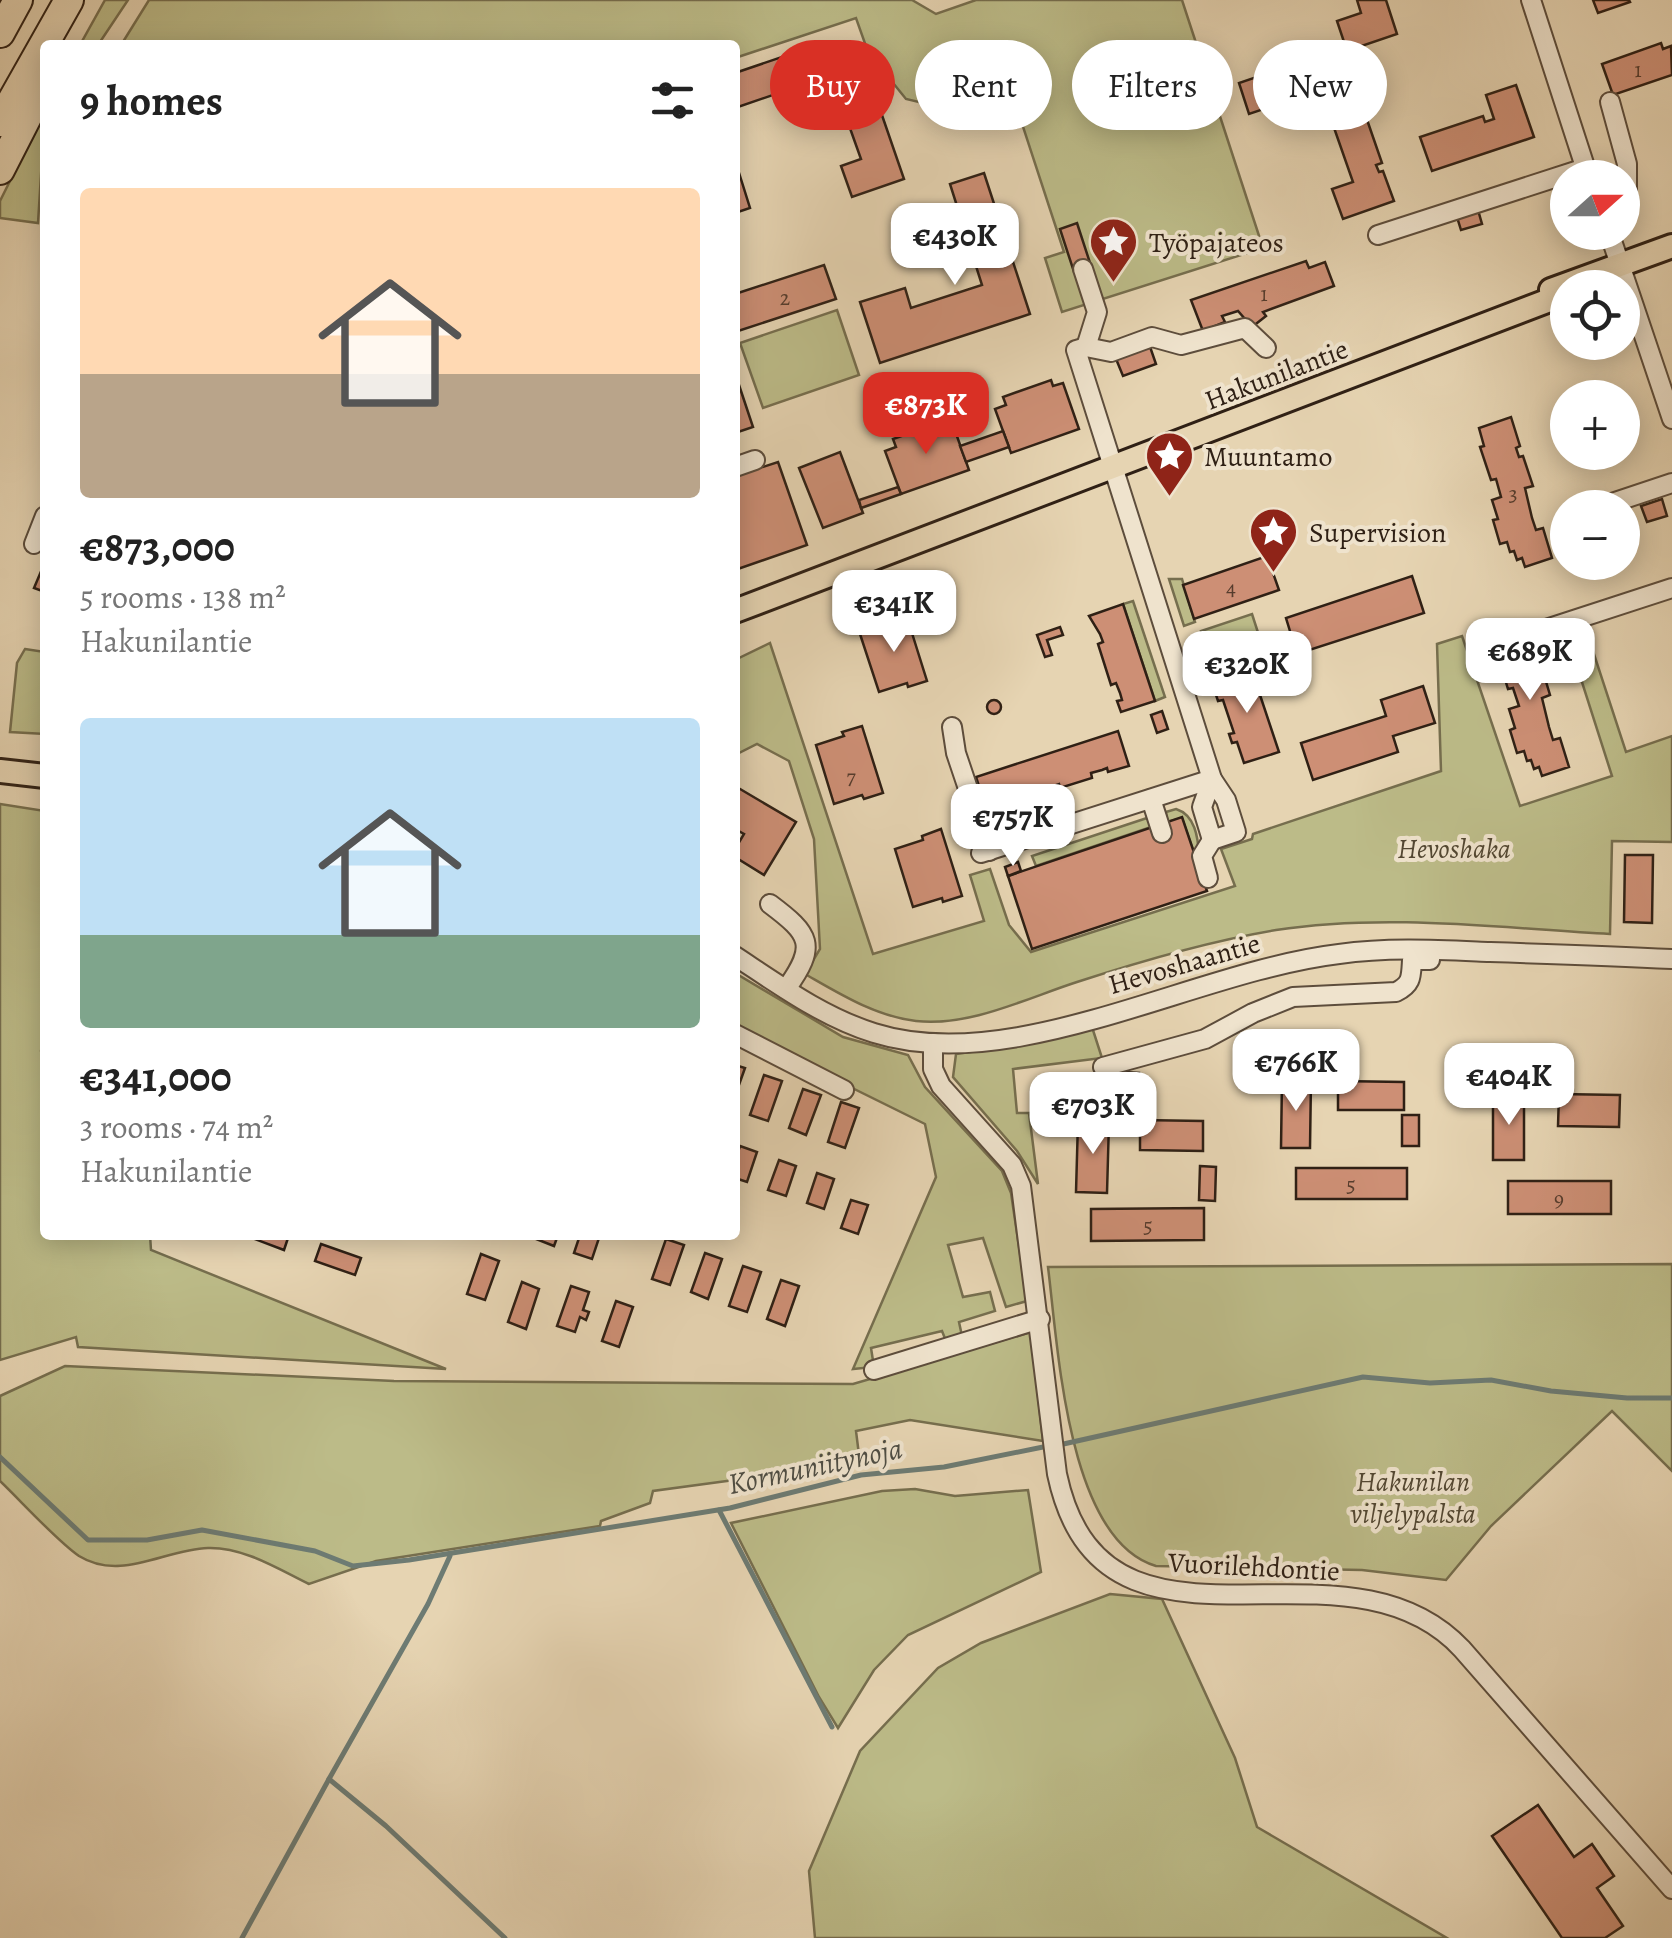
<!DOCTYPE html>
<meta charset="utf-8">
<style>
:root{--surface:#fff;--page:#f6f6f6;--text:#222;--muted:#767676;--accent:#d93025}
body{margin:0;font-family:Alegreya,serif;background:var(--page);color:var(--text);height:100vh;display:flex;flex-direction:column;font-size:38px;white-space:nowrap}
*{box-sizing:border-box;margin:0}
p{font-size:32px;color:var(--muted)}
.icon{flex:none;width:55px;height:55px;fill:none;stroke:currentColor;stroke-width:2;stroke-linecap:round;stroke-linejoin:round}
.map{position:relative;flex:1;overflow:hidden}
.drawer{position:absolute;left:40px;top:40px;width:700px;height:1200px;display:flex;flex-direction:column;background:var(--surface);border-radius:10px;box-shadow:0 5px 25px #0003}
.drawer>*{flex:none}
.guide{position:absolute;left:770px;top:40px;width:750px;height:90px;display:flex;gap:20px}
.needle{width:65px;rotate:69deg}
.fabs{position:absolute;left:1550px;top:160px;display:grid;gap:20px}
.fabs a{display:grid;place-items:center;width:90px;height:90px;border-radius:50%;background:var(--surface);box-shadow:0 5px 25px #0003;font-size:50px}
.price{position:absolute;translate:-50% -85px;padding:0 22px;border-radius:20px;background:#fff;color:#222;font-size:32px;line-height:65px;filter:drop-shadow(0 2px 5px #0008)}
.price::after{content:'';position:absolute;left:50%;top:60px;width:30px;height:22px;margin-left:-15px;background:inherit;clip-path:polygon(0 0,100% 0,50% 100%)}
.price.active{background:var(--accent);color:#fff}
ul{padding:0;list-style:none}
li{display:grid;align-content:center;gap:20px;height:530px;padding:0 40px}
li span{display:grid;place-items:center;height:310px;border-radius:10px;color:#555}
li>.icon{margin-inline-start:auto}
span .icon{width:180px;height:180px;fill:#fffc;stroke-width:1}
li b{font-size:42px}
h2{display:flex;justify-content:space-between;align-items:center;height:120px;padding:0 40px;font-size:42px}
.chip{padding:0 35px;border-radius:45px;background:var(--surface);box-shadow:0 5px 25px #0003;font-size:35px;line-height:90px}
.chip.active{background:var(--accent);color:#fff}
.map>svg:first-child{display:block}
.green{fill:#bcbb88;stroke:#766e4e;stroke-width:2.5}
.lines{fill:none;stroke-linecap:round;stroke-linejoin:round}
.stream{stroke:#6d7b73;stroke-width:5}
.building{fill:#cd8f75;stroke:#2f2015;stroke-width:2.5}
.minor-casing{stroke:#5d4d3c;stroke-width:22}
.major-casing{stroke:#2f2015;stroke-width:28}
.highway-casing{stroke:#2f2015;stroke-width:32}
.minor{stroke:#efe3cd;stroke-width:18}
.major{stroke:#e6d4b2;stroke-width:22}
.highway{stroke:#e6d4b2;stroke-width:28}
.labels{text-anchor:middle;stroke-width:8;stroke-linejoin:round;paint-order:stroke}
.number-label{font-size:22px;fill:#563c2d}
.poi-label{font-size:28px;fill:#2f2015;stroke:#efe3cd;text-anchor:start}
.street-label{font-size:28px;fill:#2f2015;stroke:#efe3cd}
.park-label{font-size:28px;font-style:italic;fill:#524732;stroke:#efe3cd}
.water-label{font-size:30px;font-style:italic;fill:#4e4d44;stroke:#efe3cd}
</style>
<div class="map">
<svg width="1672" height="1938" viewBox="0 0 1672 1938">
<rect width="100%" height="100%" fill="#e6d4b2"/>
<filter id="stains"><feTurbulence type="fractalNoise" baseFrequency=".002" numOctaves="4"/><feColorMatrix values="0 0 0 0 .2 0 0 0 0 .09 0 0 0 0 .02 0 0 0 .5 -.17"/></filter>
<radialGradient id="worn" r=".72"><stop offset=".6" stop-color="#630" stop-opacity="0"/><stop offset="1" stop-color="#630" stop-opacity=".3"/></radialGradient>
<g class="green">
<polygon points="105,0 128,0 98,45 80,45"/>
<polygon points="149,0 912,0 936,14 976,0 1182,0 1263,248 1062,312 1045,258 1064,252 1013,96 970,109 944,108 906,99 868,52 856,18 735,58 735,45 121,45"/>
<polygon points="45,111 38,223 0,218 0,201"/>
<polygon points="837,310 859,375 763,408 740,343"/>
<polygon points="1169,579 1182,579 1195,622 1184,626"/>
<polygon points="1133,601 1165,697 1155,701 1123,604"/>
<polygon points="1252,614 1262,645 1211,663 1201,631"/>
<path d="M1462 636 1520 806 1612 776 1573 654 1592 648 1626 752 1672 736V842L1612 841 1610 934C1500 928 1386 913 1276 930 1209 941 1141 961 1077 982 1027 998 970 1027 916 1021 875 1016 840 994 805 974L820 949 814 839 789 761 757 744 735 755V660L770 643 873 954 984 921 970 875 990 869 1009 925 1031 952 1235 886 1221 849 1252 839 1253 834 1441 771 1437 644Z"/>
<polygon points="25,649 45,652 45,734 10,732 17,663"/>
<polygon points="0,804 45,811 45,1025 41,1051 45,1057 45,1235 150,1235 151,1250 446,1369 78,1347 76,1337 0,1360"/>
<path d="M1176 809C1195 815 1198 837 1199 855L1195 856 1182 818 1167 822 1166 812Z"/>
<polygon points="1150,817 1157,825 1036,866 1032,856"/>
<polygon points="735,973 843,1037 908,1055 925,1087 1002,1171 1011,1193 1027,1301 1006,1307 983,1238 948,1245 963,1297 990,1292 995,1311 959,1322 962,1336 946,1341 942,1331 871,1348 874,1367 853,1369 936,1177 925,1124 735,1030"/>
<polygon points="1092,1027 1102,1058 1013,1069 1017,1113 1029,1113 1038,1184 1017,1151 953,1077 956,1054 1033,1043"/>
<path d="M1672 1264V1471L1612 1411 1491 1526 1446 1580 1362 1570 1156 1566C1067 1540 1058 1346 1048 1267Z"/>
<path d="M1031 1332 1043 1441 910 1420 856 1431 860 1463 653 1491 650 1503 601 1521 600 1526 376 1561 309 1584C278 1569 244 1547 208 1548 165 1549 121 1582 79 1556 57 1541 21 1501 0 1481V1396L65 1366 394 1381 853 1384Z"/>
<polygon points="915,1489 955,1496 1028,1490 1041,1572 908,1635 874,1670 838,1728 819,1697 731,1523 882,1491"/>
<polygon points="1110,1594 1162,1599 1235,1758 1257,1827 1447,1938 815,1938 809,1871 860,1751 938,1668 981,1643"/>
</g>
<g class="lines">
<g class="stream">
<polyline points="1059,1445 1363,1377 1430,1383 1491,1380 1551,1391 1627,1398 1672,1398"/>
<polyline points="0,1457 88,1540 147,1540 202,1530 315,1551 353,1566 409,1560 730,1508 861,1475 944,1467 1048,1446"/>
<polyline points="719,1510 832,1727"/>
<polyline points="450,1556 428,1604 329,1779 386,1826 505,1938"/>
<polyline points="242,1938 329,1779"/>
</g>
</g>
<g class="building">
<polygon points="1357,0 1386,0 1397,34 1347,51 1337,21 1361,13"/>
<polygon points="1593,0 1629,0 1630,2 1598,13"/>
<polygon points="823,43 834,74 735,108 735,73"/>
<polygon points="1661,43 1663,49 1671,46 1672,75 1613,95 1602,64"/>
<polygon points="1324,54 1335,85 1249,114 1239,83"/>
<polygon points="1516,85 1534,137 1432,171 1420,137 1483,116 1485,122 1494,119 1486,95"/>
<polygon points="874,92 904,179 852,197 841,166 861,159 841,103"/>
<polygon points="1364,111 1382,163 1376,165 1379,172 1383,171 1394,201 1343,219 1332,189 1353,182 1332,122"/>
<polygon points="735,160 750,208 735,213"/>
<polygon points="984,173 1030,314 880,363 860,302 905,288 911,308 982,285 950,184"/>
<polygon points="1478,210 1482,224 1461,230 1457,217"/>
<polygon points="1077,223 1091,266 1074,272 1060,229"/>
<polygon points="1306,261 1309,268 1325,262 1334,286 1263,312 1266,316 1252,327 1238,311 1222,316 1225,322 1203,331 1191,300"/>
<polygon points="824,265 836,299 735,332 735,294"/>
<polygon points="1148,341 1156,364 1123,376 1114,354"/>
<polygon points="736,376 753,427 735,433 735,377"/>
<polygon points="1051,380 1053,386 1063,383 1079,429 1011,453 995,409 1006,405 1003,397"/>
<polygon points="1511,417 1520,446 1516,448 1519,457 1523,456 1533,486 1525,488 1532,518 1536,530 1543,528 1552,558 1525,567 1522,558 1517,560 1514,551 1510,552 1507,542 1500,544 1493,520 1498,519 1492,500 1501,497 1496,479 1491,480 1480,447 1484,446 1479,428"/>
<polygon points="941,422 944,429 953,425 969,470 901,494 885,451 896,447 893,439"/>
<polygon points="1003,431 1009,447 966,462 960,446"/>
<polygon points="840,452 863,513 823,528 799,468"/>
<polygon points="778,462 807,545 735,570 735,472 738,475"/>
<polygon points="898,487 901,494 861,508 859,500"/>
<polygon points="1662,499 1667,516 1647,522 1641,506"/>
<polygon points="1267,556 1279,590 1194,619 1183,585"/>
<polygon points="45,562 45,592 34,588"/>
<polygon points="1412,576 1424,613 1297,654 1286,618"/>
<polygon points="1123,604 1155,701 1121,712 1117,701 1122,700 1120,693 1116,683 1111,685 1098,644 1103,642 1100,634 1089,616"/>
<polygon points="906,614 927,681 908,687 907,683 879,692 860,634 888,625 887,621"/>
<polygon points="1060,627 1063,635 1047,640 1052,655 1045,657 1037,635"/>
<polygon points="1528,627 1537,656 1534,657 1537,666 1541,665 1550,695 1542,698 1549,727 1553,740 1560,738 1569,767 1542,776 1539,767 1534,769 1531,760 1527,761 1524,751 1517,753 1510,730 1515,728 1509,709 1519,706 1513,688 1508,689 1498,656 1502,655 1496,637"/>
<polygon points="1205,634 1213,657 1202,661 1194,638"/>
<polygon points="1251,668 1279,752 1244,763 1237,742 1232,743 1229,734 1234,733 1223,700 1218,701 1215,692 1220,691 1216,679"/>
<polygon points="1423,686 1435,723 1393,736 1398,752 1313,780 1301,743 1386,716 1381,700"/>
<circle cx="994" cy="707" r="7"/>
<polygon points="1162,711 1168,729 1157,733 1151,715"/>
<polygon points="862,726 883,793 864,799 862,795 834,804 816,745 844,736 842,732"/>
<polygon points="1118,731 1129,766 1108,772 1107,768 1102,770 1091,773 1092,778 1060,788 1059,784 1044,789 1045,793 1013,803 1012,799 994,810 992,806 986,808 976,777"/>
<polygon points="735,786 796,822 764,875 735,857 735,849 744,834 735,829"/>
<polygon points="1182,817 1207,891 1032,949 1008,876"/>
<polygon points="941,829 962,896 943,902 942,898 913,907 895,849 923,840 922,836"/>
<polygon points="1625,855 1653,855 1652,923 1624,922"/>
<polygon points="1018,862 1021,871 1008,876 1005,867"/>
<polygon points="1325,1032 1340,1032 1339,1067 1324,1067"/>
<polygon points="735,1065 745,1068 735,1096"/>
<polygon points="1122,1072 1139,1073 1137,1107 1120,1106"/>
<polygon points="764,1075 782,1081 768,1121 750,1115"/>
<polygon points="1282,1079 1311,1079 1310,1148 1281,1148"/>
<polygon points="1338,1081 1404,1082 1404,1110 1338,1110"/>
<polygon points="803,1089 821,1095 806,1135 789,1128"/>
<polygon points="1559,1094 1620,1095 1619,1127 1558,1126"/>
<rect x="1493" y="1096" width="31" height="64"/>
<polygon points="841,1102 859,1108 845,1148 828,1142"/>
<rect x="1402" y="1115" width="17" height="31"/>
<polygon points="1140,1120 1203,1121 1203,1151 1140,1150"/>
<polygon points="1078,1121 1109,1122 1107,1193 1076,1192"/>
<polygon points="740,1146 757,1152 747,1182 735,1178 735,1161"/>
<polygon points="779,1160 796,1166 786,1196 768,1190"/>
<polygon points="1200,1166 1216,1167 1215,1201 1199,1200"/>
<rect x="1296" y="1168" width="111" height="31"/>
<polygon points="817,1173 834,1179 824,1209 807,1203"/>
<rect x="1508" y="1181" width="103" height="33"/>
<polygon points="851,1200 868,1205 858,1234 841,1228"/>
<polygon points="1204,1208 1204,1240 1091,1241 1091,1209"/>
<polygon points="244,1235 289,1235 284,1250"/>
<polygon points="537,1235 558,1235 554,1246 536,1239"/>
<polygon points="580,1235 600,1235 592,1259 574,1253"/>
<polygon points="666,1239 684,1245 670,1285 652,1279"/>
<polygon points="321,1244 361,1258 355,1275 315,1261"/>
<polygon points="705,1253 722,1259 708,1299 691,1292"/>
<polygon points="481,1254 499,1261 485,1300 467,1294"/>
<polygon points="743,1266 761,1272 747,1312 729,1306"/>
<polygon points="781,1280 799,1286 785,1326 767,1319"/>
<polygon points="522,1282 539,1289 526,1329 508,1322"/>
<polygon points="571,1286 589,1292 583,1310 589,1312 586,1320 580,1317 575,1332 557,1326"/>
<polygon points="616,1301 633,1307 619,1347 602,1341"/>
<polygon points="1538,1805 1574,1857 1592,1844 1614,1876 1597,1888 1623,1926 1605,1938 1562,1938 1492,1836"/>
</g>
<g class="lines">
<defs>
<g id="minor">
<polyline points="1531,0 1588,176"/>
<polyline points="1610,102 1627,164 1627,198 1622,200"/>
<polyline points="1609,232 1672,419"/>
<polyline points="1378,235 1585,168"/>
<polyline points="1083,269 1097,312 1086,347"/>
<polyline points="735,467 755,460"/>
<polyline points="1597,508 1672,483"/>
<polyline points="34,544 45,516"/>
<polyline points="1543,630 1672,588"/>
<polyline points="952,727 956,753 989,851"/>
<polygon points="1212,779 1226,800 1236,832 1212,840 1202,807"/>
<polyline points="1151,799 1162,833"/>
<polyline points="981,853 1212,779 1076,350 1086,347 1111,352 1152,337 1181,345 1245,328 1266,348"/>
<polyline points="1208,878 1202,856 1212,840"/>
<path d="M770 904C810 934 818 945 786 989"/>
<path d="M735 956C779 985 823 1017 874 1033 1014 1077 1195 971 1339 954 1389 947 1440 950 1490 952 1551 954 1611 956 1672 959"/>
<polyline points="735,1034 844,1090"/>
<path d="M933 1043V1069L941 1086 1012 1165 1021 1186 1057 1474C1103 1691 1342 1520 1462 1649L1672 1889"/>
<path d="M1103 1067 1205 1039 1253 1013 1293 997 1396 992C1412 984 1411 977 1412 960H1430V955"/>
<polyline points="874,1370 1040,1319"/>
</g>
<g id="major">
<polyline points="1551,290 1672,246"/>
<polyline points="735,611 1568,293"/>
<polyline points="0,771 45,776"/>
</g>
<g id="highway">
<polyline points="0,33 18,0"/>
<polyline points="0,122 69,0"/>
<polyline points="0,170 45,82"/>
</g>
</defs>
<use href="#minor" class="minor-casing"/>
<use href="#major" class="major-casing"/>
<use href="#highway" class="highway-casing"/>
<use href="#minor" class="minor"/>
<use href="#major" class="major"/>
<use href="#highway" class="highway"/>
</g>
<defs>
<symbol id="sight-pin" viewBox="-11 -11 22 30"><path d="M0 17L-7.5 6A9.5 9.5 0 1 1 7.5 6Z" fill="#8f2418" stroke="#efe3cd"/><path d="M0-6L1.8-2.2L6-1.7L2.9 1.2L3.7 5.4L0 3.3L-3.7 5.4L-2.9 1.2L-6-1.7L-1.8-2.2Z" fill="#fff"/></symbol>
</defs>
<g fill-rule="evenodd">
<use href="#sight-pin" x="1086" y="214" width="55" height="75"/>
<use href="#sight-pin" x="1142" y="428" width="55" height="75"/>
<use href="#sight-pin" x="1246" y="504" width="55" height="75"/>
</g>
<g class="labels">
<g class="number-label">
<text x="1638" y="77">1</text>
<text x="1264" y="301">1</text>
<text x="785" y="305">2</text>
<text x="1513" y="501">3</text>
<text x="1231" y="595">4</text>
<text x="851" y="784">7</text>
<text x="1351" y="1192">5</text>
<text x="1559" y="1206">9</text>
<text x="1148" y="1233">5</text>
</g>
<g class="poi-label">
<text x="1149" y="252">Työpajateos</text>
<text x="1204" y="466">Muuntamo</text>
<text x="1309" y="542">Supervision</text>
</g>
<g class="street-label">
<text transform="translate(1276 374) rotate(-21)" y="10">Hakunilantie</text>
<text transform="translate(1184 963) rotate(-16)" y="10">Hevoshaantie</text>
<text transform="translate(1254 1566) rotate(3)" y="10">Vuorilehdontie</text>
</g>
<g class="park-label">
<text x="1454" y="858">Hevoshaka</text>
<text x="1413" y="1491">Hakunilan<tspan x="1413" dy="32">viljelypalsta</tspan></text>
</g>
<g class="water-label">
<text transform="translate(815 1466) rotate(-12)" y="10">Kormuniitynoja</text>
</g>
</g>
<rect width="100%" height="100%" filter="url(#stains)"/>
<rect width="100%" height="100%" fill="url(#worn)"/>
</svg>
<div class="fabs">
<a><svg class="needle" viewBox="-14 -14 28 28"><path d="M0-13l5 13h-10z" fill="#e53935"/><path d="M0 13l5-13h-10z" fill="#767676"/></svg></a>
<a><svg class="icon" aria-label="locate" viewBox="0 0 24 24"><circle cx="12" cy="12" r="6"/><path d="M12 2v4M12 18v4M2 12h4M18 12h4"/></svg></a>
<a>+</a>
<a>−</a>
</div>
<b class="price" style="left:955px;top:288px">€430K</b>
<b class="price active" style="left:926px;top:457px">€873K</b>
<b class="price" style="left:894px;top:655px">€341K</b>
<b class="price" style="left:1530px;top:703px">€689K</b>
<b class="price" style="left:1247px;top:716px">€320K</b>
<b class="price" style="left:1013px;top:869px">€757K</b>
<b class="price" style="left:1296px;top:1114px">€766K</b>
<b class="price" style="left:1509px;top:1128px">€404K</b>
<b class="price" style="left:1093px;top:1157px">€703K</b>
<div class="guide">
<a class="chip active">Buy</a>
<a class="chip">Rent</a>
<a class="chip">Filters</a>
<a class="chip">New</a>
</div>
<section class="drawer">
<h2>9 homes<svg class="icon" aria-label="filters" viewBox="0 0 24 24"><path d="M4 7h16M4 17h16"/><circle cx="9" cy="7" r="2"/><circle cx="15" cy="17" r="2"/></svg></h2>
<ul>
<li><span style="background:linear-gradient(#ffd9b3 60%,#b9a48a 0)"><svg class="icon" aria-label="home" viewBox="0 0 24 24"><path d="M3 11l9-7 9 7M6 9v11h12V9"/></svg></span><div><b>€873,000</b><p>5 rooms · 138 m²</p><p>Hakunilantie</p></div></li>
<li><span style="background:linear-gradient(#bfe0f5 70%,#7fa58c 0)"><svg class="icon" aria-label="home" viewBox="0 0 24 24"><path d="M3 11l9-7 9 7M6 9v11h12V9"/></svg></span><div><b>€341,000</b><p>3 rooms · 74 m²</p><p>Hakunilantie</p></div></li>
</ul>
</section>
</div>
